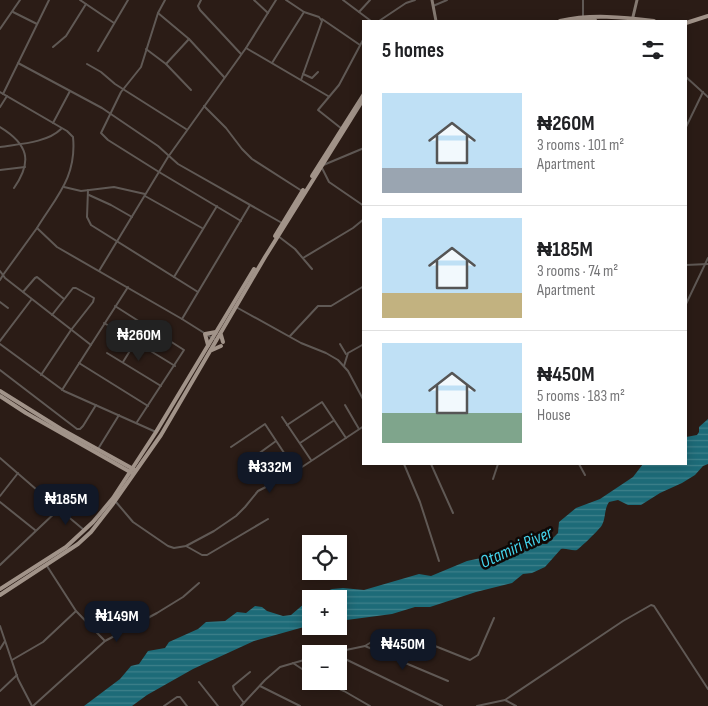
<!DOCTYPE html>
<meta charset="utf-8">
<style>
:root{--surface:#fff;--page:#f6f6f6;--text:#202124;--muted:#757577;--line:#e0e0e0;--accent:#111827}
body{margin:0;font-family:"Sofia Sans Condensed",sans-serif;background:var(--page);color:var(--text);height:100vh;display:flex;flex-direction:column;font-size:19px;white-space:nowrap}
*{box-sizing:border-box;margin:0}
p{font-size:16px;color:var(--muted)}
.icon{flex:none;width:28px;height:28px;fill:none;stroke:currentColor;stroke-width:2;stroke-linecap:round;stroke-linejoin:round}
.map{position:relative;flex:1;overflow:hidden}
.sheet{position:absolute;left:362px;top:20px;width:325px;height:445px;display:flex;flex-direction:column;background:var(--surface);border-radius:0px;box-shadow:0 2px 12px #0003}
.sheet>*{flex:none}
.fabs{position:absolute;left:302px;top:535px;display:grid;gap:10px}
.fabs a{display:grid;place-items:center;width:45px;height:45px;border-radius:0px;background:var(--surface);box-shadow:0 2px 12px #0003;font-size:25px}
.price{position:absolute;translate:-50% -42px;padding:0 11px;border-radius:10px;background:var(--accent);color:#fff;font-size:16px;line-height:32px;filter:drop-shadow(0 1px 2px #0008)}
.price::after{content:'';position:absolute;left:50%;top:30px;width:15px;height:11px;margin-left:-8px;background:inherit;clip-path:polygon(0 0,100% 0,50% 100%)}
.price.on{background:#222;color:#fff}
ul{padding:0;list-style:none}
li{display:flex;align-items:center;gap:15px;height:125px;padding:0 20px}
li+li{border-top:1px solid var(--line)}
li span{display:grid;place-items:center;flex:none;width:140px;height:100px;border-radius:0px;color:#555}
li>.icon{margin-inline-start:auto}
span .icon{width:60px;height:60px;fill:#fffc;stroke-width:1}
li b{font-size:21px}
h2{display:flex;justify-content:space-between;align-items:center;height:60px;padding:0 20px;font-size:21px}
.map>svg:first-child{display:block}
.water{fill:url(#water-rules)}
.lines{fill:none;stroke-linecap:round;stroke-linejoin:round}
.street{stroke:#605955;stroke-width:2}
.secondary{stroke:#857a72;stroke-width:3}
.primary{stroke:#a19389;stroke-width:4}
.labels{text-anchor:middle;stroke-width:5;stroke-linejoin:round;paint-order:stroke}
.water-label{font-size:18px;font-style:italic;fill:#44d4ed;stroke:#0e0806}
</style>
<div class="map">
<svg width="708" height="706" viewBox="0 0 708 706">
<defs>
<pattern id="water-rules" width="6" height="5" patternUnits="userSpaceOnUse" patternTransform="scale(1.25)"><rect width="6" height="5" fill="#1d6b78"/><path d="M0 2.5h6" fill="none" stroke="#3e808a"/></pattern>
</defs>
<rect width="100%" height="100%" fill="#2b1c16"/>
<path class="water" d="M708 419V464L703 466 695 475 682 483 660 493 641 505H628L618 500 609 502C604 509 606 518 602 525 601 528 579 549 577 550 572 551 566 548 561 549L545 567 532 573 523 574 512 583 476 592 430 607H415L392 614 339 621V599H311V625L254 641 193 669 147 695 132 706H84L120 679 131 666 139 664 148 651 165 648 169 642 198 629 206 622 225 621 237 612 246 613 255 606 262 607 267 611 283 616 291 615 312 597 332 589 343 588 364 590 419 574 431 576 467 561 490 556 514 543 547 544 558 533 559 522 576 508 600 499 633 477 643 464H686V437L697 435 699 432V427Z"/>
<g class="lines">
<g class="street">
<polyline points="80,0 114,23"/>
<polyline points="165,0 158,13 141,67 121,92 101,133 108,140 159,172 241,221"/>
<polyline points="201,0 198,6 200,10 241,54"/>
<polyline points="254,0 268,13"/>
<polyline points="286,0 304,12"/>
<polyline points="343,0 371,21"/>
<polyline points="433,6 447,0"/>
<polyline points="13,12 37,24"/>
<polyline points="359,12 370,0"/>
<polyline points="158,13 189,39 224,77"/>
<polyline points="583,18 583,0"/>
<polyline points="322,19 360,45"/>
<polyline points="379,21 406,3 415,0"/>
<polyline points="0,29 20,0"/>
<polyline points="53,47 66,36 86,4"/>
<polyline points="246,48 328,96"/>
<polyline points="146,49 166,64 189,39"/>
<polyline points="98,51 128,0"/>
<polyline points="18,63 102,108 158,146 178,164 282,223"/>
<polyline points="272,63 304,12 319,17 322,21 301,80"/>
<polyline points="87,64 101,72 115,84 186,129"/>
<polyline points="166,64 191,90"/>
<polyline points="303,74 312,78 318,72"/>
<polyline points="686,77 708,97"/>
<path d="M0 92 67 131 73 137C77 177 56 197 37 228L57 247 182 319 217 341"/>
<polyline points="3,94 49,0"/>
<polyline points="204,106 226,128 242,149 252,159 302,191"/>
<polyline points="0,107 7,96"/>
<polyline points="53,123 70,91"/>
<path d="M0 127C28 144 33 161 14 188"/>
<polyline points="686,127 703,92"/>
<polyline points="342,129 318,110 339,85 364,38"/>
<path d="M0 147C18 144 47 143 61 129"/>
<polyline points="364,148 321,166 329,182 364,206"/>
<polyline points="0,170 25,167"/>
<polyline points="64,187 81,191 114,187 145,194"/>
<polyline points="88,190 87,217 91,225 198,292"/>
<polyline points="89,195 111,205 132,217"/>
<polyline points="145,196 202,228"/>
<polyline points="278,236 295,249 312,269"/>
<polyline points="303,258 353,228 364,219"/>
<polyline points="686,265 708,264"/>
<polyline points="0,271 3,275 37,228"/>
<polyline points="99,271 168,157 246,48 276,0"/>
<polyline points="174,277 217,206"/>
<polyline points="0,280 3,275 5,278 91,345"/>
<polyline points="23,292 35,278 37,277 64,299"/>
<polyline points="0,302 8,308"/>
<polyline points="686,304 708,258"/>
<polyline points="115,306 184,350 137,422"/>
<polyline points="236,307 301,343 326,353 338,360 348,371 364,401"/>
<polyline points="364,318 364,325"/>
<polyline points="182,319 250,205"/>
<polyline points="104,323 125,335"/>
<polyline points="290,336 318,306 331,306 364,286"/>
<polyline points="0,341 31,300"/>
<polyline points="136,342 175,366"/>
<polyline points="0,344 64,391 156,432"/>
<polyline points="340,344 346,354"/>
<polyline points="107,353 161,386"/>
<polyline points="123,362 146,325"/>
<polyline points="79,363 148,406"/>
<polyline points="344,366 348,353 364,344"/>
<polyline points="0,370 77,429 80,429 83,426 96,405"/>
<polyline points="41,375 71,330 93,302 94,298 76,288 73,288 52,315"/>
<polyline points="62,390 128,287"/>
<polyline points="345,405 359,429"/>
<polyline points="282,417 311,460"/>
<polyline points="287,425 322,402 346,438"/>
<polyline points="300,443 333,421"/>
<polyline points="231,447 265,424 296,471"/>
<polyline points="98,449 119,415"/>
<polyline points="0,458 59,509 0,565"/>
<polyline points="404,464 420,502 439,561"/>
<polyline points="431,464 453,513"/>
<polyline points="579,464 585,475"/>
<polyline points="243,465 276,441"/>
<polyline points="493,479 498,464"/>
<polyline points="253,481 287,457"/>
<polyline points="0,496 18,473"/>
<polyline points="0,502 35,530"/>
<polyline points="116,502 133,522 168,546 174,548 186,546 214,531 236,516 245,507 258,491 293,473 364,426"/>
<polyline points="59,509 84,530"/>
<polyline points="186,546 202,555 207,555 268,519"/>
<polyline points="76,611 104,640"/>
<polyline points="0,626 18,679 32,706"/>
<polyline points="365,646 448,681"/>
<polyline points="0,649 5,641"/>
<polyline points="327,654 365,646 381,636 400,631 408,632 430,644 470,660 478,655 494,618"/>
<polyline points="339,656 442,706"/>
<polyline points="12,660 43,642 76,611 47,566"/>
<polyline points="293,663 311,675"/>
<polyline points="322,681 344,691 370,706"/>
<polyline points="199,682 218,706"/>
<polyline points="260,686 300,706"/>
<polyline points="0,691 17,675"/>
<polyline points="244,703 234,690 233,686 250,672"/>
<polyline points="33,706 105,641 157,613 183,597 199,583"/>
<polyline points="164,706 177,697 180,697 187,706"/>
<polyline points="241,706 265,680 280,667 311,658"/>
<polyline points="477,706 505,700"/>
<polyline points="516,706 505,700 623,621 651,605 654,606 708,689"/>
</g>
<g class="secondary">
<polyline points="432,0 436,21"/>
<polyline points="632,21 637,0"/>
</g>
<g class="primary">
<path d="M560 21C590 14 623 17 654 21"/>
<polyline points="577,21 595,20"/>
<polyline points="686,23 708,16"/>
<polyline points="312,176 364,94"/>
<polyline points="275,236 303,190"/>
<polyline points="221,335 223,342"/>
<polyline points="208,345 205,334 216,332"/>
<polyline points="212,350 221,346"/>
<polyline points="0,391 61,429 135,470"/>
<polyline points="0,396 26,413 132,473"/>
<polyline points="0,589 66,547 93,522 113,498 156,432 254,269"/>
<polyline points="0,595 78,544 91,532 112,505 161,435 265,257 364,98"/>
</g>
</g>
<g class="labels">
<g class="water-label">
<text transform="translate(516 547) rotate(-24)" y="6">Otamiri River</text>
</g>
</g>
</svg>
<div class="fabs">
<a><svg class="icon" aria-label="locate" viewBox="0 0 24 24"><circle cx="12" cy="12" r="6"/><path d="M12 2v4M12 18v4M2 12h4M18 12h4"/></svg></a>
<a>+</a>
<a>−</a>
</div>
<b class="price on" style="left:139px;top:362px">₦260M</b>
<b class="price" style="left:270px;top:494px">₦332M</b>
<b class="price" style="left:66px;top:526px">₦185M</b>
<b class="price" style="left:117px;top:643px">₦149M</b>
<b class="price" style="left:403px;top:671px">₦450M</b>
<section class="sheet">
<h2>5 homes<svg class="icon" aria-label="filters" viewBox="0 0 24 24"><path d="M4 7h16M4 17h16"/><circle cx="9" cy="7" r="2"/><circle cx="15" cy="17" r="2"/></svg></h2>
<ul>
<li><span style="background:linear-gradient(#bfe0f5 75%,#9aa5b1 0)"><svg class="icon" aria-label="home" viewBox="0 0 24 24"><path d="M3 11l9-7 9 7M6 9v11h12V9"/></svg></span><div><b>₦260M</b><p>3 rooms · 101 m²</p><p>Apartment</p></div></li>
<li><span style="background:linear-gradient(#bfe0f5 75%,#c2b280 0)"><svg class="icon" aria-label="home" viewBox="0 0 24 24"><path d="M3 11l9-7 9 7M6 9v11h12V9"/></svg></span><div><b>₦185M</b><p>3 rooms · 74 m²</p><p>Apartment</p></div></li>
<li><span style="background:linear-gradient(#bfe0f5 70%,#7fa58c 0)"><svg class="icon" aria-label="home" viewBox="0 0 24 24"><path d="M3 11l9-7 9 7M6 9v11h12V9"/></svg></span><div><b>₦450M</b><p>5 rooms · 183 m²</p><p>House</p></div></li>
</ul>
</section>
</div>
